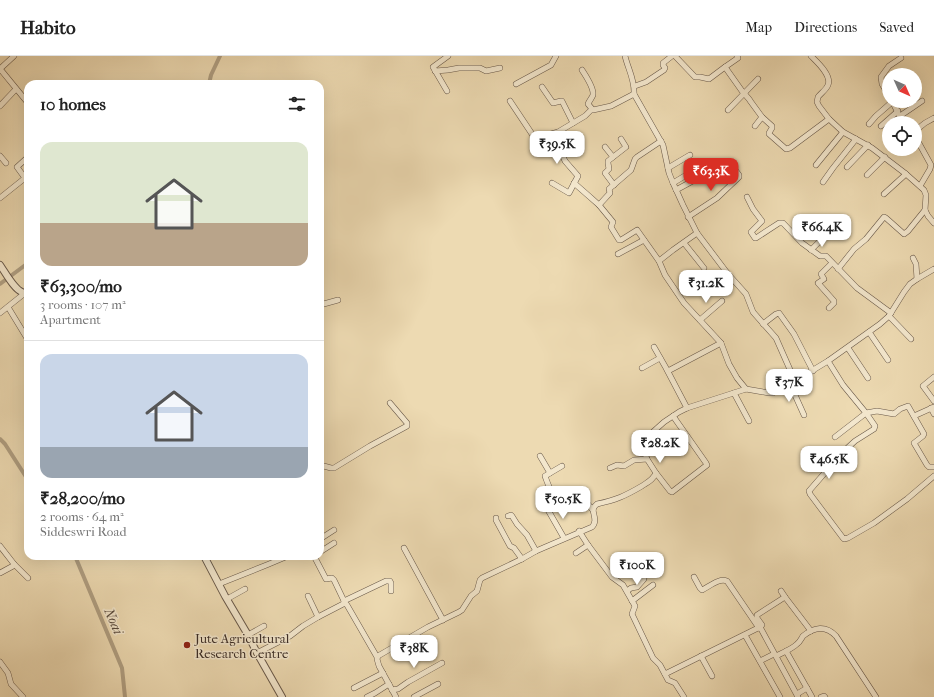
<!DOCTYPE html>
<meta charset="utf-8">
<style>
:root{--surface:#fff;--page:#f6f6f6;--text:#222;--muted:#767676;--line:#e0e0e0;--accent:#d93025}
body{margin:0;font-family:"IM FELL French Canon",serif;background:var(--page);color:var(--text);height:100vh;display:flex;flex-direction:column;font-size:15px;white-space:nowrap}
*{box-sizing:border-box;margin:0}
p{font-size:13px;color:var(--muted)}
.icon{flex:none;width:22px;height:22px;fill:none;stroke:currentColor;stroke-width:2;stroke-linecap:round;stroke-linejoin:round}
.map{position:relative;flex:1;overflow:hidden}
.drawer{position:absolute;left:24px;top:24px;width:300px;height:480px;display:flex;flex-direction:column;background:var(--surface);border-radius:12px;box-shadow:0 4px 16px #0002}
.drawer>*{flex:none}
.needle{width:26px;rotate:135deg}
.controls{position:absolute;left:882px;top:12px;display:grid;gap:8px}
.controls a{display:grid;place-items:center;width:40px;height:40px;border-radius:50%;background:var(--surface);box-shadow:0 4px 16px #0002;font-size:20px}
.price{position:absolute;translate:-50% -34px;padding:0 9px;border-radius:8px;background:#fff;color:#222;font-size:13px;line-height:26px;filter:drop-shadow(0 1px 2px #0008)}
.price::after{content:'';position:absolute;left:50%;top:24px;width:12px;height:9px;margin-left:-6px;background:inherit;clip-path:polygon(0 0,100% 0,50% 100%)}
.price.current{background:var(--accent);color:#fff}
ul{padding:0;list-style:none}
li{display:grid;align-content:center;gap:8px;height:212px;padding:0 16px}
li+li{border-top:1px solid var(--line)}
li span{display:grid;place-items:center;height:124px;border-radius:12px;color:#555}
li>.icon{margin-inline-start:auto}
span .icon{width:72px;height:72px;fill:#fffc;stroke-width:1}
li b{font-size:17px}
h2{display:flex;justify-content:space-between;align-items:center;height:48px;padding:0 16px;font-size:17px}
header{display:flex;align-items:center;gap:24px;box-sizing:border-box;height:56px;padding:0 20px;background:var(--surface);border-bottom:1px solid var(--line)}
header strong{font-size:19px}
nav{display:flex;gap:22px;margin-inline-start:auto;font-size:14px}
.map>svg:first-child{display:block}
.lines{fill:none;stroke-linecap:round;stroke-linejoin:round}
.canal{stroke:#b09f82;stroke-width:4}
.minor-casing{stroke:#685849;stroke-width:6}
.tertiary-casing{stroke:#685849;stroke-width:8}
.minor{stroke:#f3e7cd;stroke-width:5}
.tertiary{stroke:#f3e7cd;stroke-width:6}
.poi-dot{fill:#8f2418;stroke:#f3e7cd;stroke-width:1.5}
.labels{text-anchor:middle;stroke-width:3;stroke-linejoin:round;paint-order:stroke}
.poi-label{font-size:13px;fill:#3b2d26;stroke:#f3e7cd;text-anchor:start}
.water-label{font-size:14px;font-style:italic;fill:#584a3d;stroke:#f3e7cd}
</style>
<header>
<strong>Habito</strong>
<nav><a>Map</a><a>Directions</a><a>Saved</a></nav>
</header>
<div class="map">
<svg width="934" height="641" viewBox="0 0 934 641">
<rect width="100%" height="100%" fill="#eddab2"/>
<filter id="stains"><feTurbulence type="fractalNoise" baseFrequency=".005" numOctaves="4"/><feColorMatrix values="0 0 0 0 .2 0 0 0 0 .09 0 0 0 0 .02 0 0 0 .5 -.17"/></filter>
<radialGradient id="worn" r=".72"><stop offset=".6" stop-color="#630" stop-opacity="0"/><stop offset="1" stop-color="#630" stop-opacity=".3"/></radialGradient>
<g class="lines">
<g class="canal">
<polyline points="209,28 211,19 220,0"/>
<polyline points="0,228 28,207"/>
<polyline points="0,383 5,388 28,424"/>
<polyline points="75,500 122,612 125,641"/>
</g>
<defs>
<g id="minor">
<polyline points="14,0 1,12 1,14 28,47"/>
<path d="M625 0C628 13 635 24 634 38L663 89 669 117 673 127 683 149 697 177 673 194 659 205 665 219 684 247 721 287 729 308 737 322 746 333"/>
<polyline points="675,0 695,21 700,21 709,23 725,11"/>
<polyline points="737,0 738,2 725,11 742,35 749,43 751,46 762,61 772,70 772,72 769,77 769,78 786,93 790,92 829,63"/>
<path d="M811 0C817 6 832 19 828 29 826 34 821 37 818 41L817 46 819 50 829 63 843 76 872 92 906 118 924 134 926 139 925 154 928 160 934 167"/>
<path d="M582 14C586 20 594 32 593 39 592 42 589 45 588 48L593 54 611 50 634 38"/>
<polyline points="435,15 448,14 459,12 480,12 486,15 500,12"/>
<polyline points="516,28 551,9 556,0"/>
<polyline points="635,30 646,26 664,14 665,12 663,9 663,7 672,0"/>
<polyline points="542,31 553,47 561,45 562,45 573,67"/>
<polyline points="447,35 433,11 448,0"/>
<polyline points="889,40 882,28 881,21 889,10 901,2"/>
<polyline points="510,45 538,87 551,78 558,76 585,60 592,53"/>
<polyline points="892,45 899,59 906,67"/>
<polyline points="0,50 16,33"/>
<polyline points="728,54 758,23"/>
<polyline points="900,60 922,45"/>
<polyline points="869,68 876,60 892,46"/>
<polyline points="755,70 762,61"/>
<polyline points="881,70 898,55"/>
<polyline points="915,75 925,67 934,62"/>
<polyline points="915,80 931,109 930,113 920,130"/>
<polyline points="605,91 613,101"/>
<polyline points="0,100 6,107"/>
<polyline points="816,109 843,76"/>
<polyline points="847,111 868,89"/>
<polyline points="668,112 690,99"/>
<polyline points="867,119 885,101"/>
<polyline points="823,126 833,112 856,83"/>
<polyline points="552,127 569,137 578,120 565,105 553,78"/>
<polyline points="574,127 590,141 599,149"/>
<polyline points="673,127 698,112"/>
<polyline points="614,129 605,117 609,113 608,107 608,105 626,91 621,83"/>
<polyline points="676,134 700,121"/>
<polyline points="884,138 906,118"/>
<polyline points="747,141 753,153 762,165 751,176 755,182 756,182 779,167 783,167 802,187 820,200 826,200 857,232 891,257"/>
<polyline points="0,142 25,122 17,111 28,101"/>
<polyline points="688,161 717,142 739,121 739,119 730,107"/>
<polyline points="697,177 728,218 746,238 753,256 776,282 795,325"/>
<polyline points="684,187 704,212"/>
<polyline points="811,194 838,167"/>
<polyline points="618,198 644,184"/>
<polyline points="913,202 916,208 917,223"/>
<polyline points="659,205 637,174 621,184 619,184 611,171 613,166 599,149 610,137 609,133 631,114 635,103 637,101 661,85"/>
<polyline points="838,213 854,193 866,183 884,161 886,162 904,178 908,175 925,154"/>
<polyline points="320,249 338,244"/>
<polyline points="8,251 28,284"/>
<polyline points="829,252 834,247 834,245 818,227 824,223 821,218 832,207"/>
<polyline points="0,257 25,237"/>
<polyline points="889,260 911,283"/>
<polyline points="700,264 722,245"/>
<polyline points="763,268 776,258 779,257 794,278 813,315"/>
<polyline points="869,276 888,304"/>
<polyline points="654,291 666,312 687,352"/>
<polyline points="848,292 868,322"/>
<polyline points="828,305 843,329 866,357 875,370 874,373 855,385 843,396 809,435 810,438 843,482 844,483 848,482 874,467 907,443 934,420"/>
<polyline points="642,312 660,302"/>
<polyline points="668,315 721,287"/>
<polyline points="934,321 923,330 934,345"/>
<polyline points="790,328 804,359"/>
<polyline points="734,337 749,365"/>
<polyline points="931,352 934,358"/>
<polyline points="914,360 934,351"/>
<polyline points="835,381 866,357 877,355 894,358 900,353 908,350 924,378 923,380 914,387 927,409 929,411 934,411"/>
<polyline points="540,400 550,417"/>
<polyline points="320,409 331,412 334,412 370,390 407,370 407,367 390,347"/>
<polyline points="562,410 545,420 546,423 554,443 556,444 557,444 573,437 577,436 593,454"/>
<polyline points="610,412 617,409 624,410 634,404 647,403"/>
<polyline points="656,417 670,435 672,436 707,409 706,407 673,360"/>
<polyline points="548,454 564,482"/>
<polyline points="508,460 511,459 512,460 517,468 527,479 536,495"/>
<polyline points="496,462 496,464 510,490 514,492 522,503"/>
<polyline points="579,475 588,489 612,521 623,529 635,550 632,558 653,602 660,609 668,624 675,627 684,641"/>
<polyline points="320,483 334,474"/>
<polyline points="0,490 14,508 13,510 0,517"/>
<polyline points="404,492 443,564"/>
<polyline points="320,496 334,487"/>
<polyline points="576,497 588,489"/>
<polyline points="314,500 326,523 332,522 334,524 345,547"/>
<polyline points="14,508 28,522"/>
<path d="M694 521 700 532 702 534C710 530 719 522 727 525L759 572"/>
<polyline points="219,528 269,508 288,500"/>
<polyline points="627,535 631,532 637,531 644,523"/>
<polyline points="308,540 318,561"/>
<polyline points="785,541 811,575"/>
<polyline points="227,543 245,533"/>
<polyline points="344,545 386,525 390,525 391,527 391,535"/>
<polyline points="632,545 653,529"/>
<polyline points="760,571 798,641"/>
<polyline points="248,579 264,570"/>
<polyline points="745,579 780,641"/>
<polyline points="786,595 812,641"/>
<polyline points="257,597 290,580 303,570 318,561 345,547 347,549 377,601"/>
<polyline points="701,600 712,620"/>
<path d="M776 600C782 597 792 593 797 588 800 586 801 583 803 580 814 571 826 569 836 580L876 641"/>
<polyline points="760,605 774,598"/>
<polyline points="0,606 8,617 11,628 23,641"/>
<polyline points="665,618 760,571 762,569 757,562 757,559 785,541 781,535"/>
<polyline points="354,632 383,617"/>
<polyline points="392,634 398,633 408,626 442,607"/>
<polyline points="797,638 807,632"/>
<polyline points="367,641 375,637 389,628"/>
<path d="M396 641 379 610 377 603 378 600 428 571 459 556 462 554 471 540 477 535 480 524 482 522 522 503 536 495 592 471C597 466 594 460 593 454L594 451 597 448C616 444 625 440 642 430 648 426 653 424 656 417L647 403 643 392 642 388 645 383 664 366 679 356 687 352 743 334 746 333 769 337H773L800 322 828 305 880 268 889 260 904 236 910 228 917 223 934 213"/>
<polyline points="414,641 438,628"/>
<polyline points="821,641 824,640 825,641"/>
</g>
<g id="tertiary">
<path d="M0 209C5 216 14 233 22 236 25 238 25 237 28 236"/>
<polyline points="204,500 225,540 248,579 257,597 282,641"/>
</g>
</defs>
<use href="#minor" class="minor-casing"/>
<use href="#tertiary" class="tertiary-casing"/>
<use href="#minor" class="minor"/>
<use href="#tertiary" class="tertiary"/>
</g>
<circle class="poi-dot" cx="187" cy="589" r="4"/>
<g class="labels">
<g class="poi-label">
<text x="195" y="587">Jute Agricultural<tspan x="195" dy="15">Research Centre</tspan></text>
</g>
<g class="water-label">
<text transform="translate(114 565) rotate(67)" y="5">Noai</text>
</g>
</g>
<rect width="100%" height="100%" filter="url(#stains)"/>
<rect width="100%" height="100%" fill="url(#worn)"/>
</svg>
<div class="controls">
<a><svg class="needle" viewBox="-14 -14 28 28"><path d="M0-13l5 13h-10z" fill="#e53935"/><path d="M0 13l5-13h-10z" fill="#767676"/></svg></a>
<a><svg class="icon" aria-label="locate" viewBox="0 0 24 24"><circle cx="12" cy="12" r="6"/><path d="M12 2v4M12 18v4M2 12h4M18 12h4"/></svg></a>
</div>
<b class="price" style="left:557px;top:109px">₹39.5K</b>
<b class="price current" style="left:711px;top:136px">₹63.3K</b>
<b class="price" style="left:822px;top:192px">₹66.4K</b>
<b class="price" style="left:706px;top:248px">₹31.2K</b>
<b class="price" style="left:789px;top:347px">₹37K</b>
<b class="price" style="left:660px;top:408px">₹28.2K</b>
<b class="price" style="left:829px;top:424px">₹46.5K</b>
<b class="price" style="left:563px;top:464px">₹50.5K</b>
<b class="price" style="left:637px;top:530px">₹100K</b>
<b class="price" style="left:414px;top:613px">₹38K</b>
<section class="drawer">
<h2>10 homes<svg class="icon" aria-label="filters" viewBox="0 0 24 24"><path d="M4 7h16M4 17h16"/><circle cx="9" cy="7" r="2"/><circle cx="15" cy="17" r="2"/></svg></h2>
<ul>
<li><span style="background:linear-gradient(#dfe7d0 65%,#b9a48a 0)"><svg class="icon" aria-label="home" viewBox="0 0 24 24"><path d="M3 11l9-7 9 7M6 9v11h12V9"/></svg></span><div><b>₹63,300/mo</b><p>3 rooms · 107 m²</p><p>Apartment</p></div></li>
<li><span style="background:linear-gradient(#c9d6e8 75%,#9aa5b1 0)"><svg class="icon" aria-label="home" viewBox="0 0 24 24"><path d="M3 11l9-7 9 7M6 9v11h12V9"/></svg></span><div><b>₹28,200/mo</b><p>2 rooms · 64 m²</p><p>Siddeswri Road</p></div></li>
</ul>
</section>
</div>
